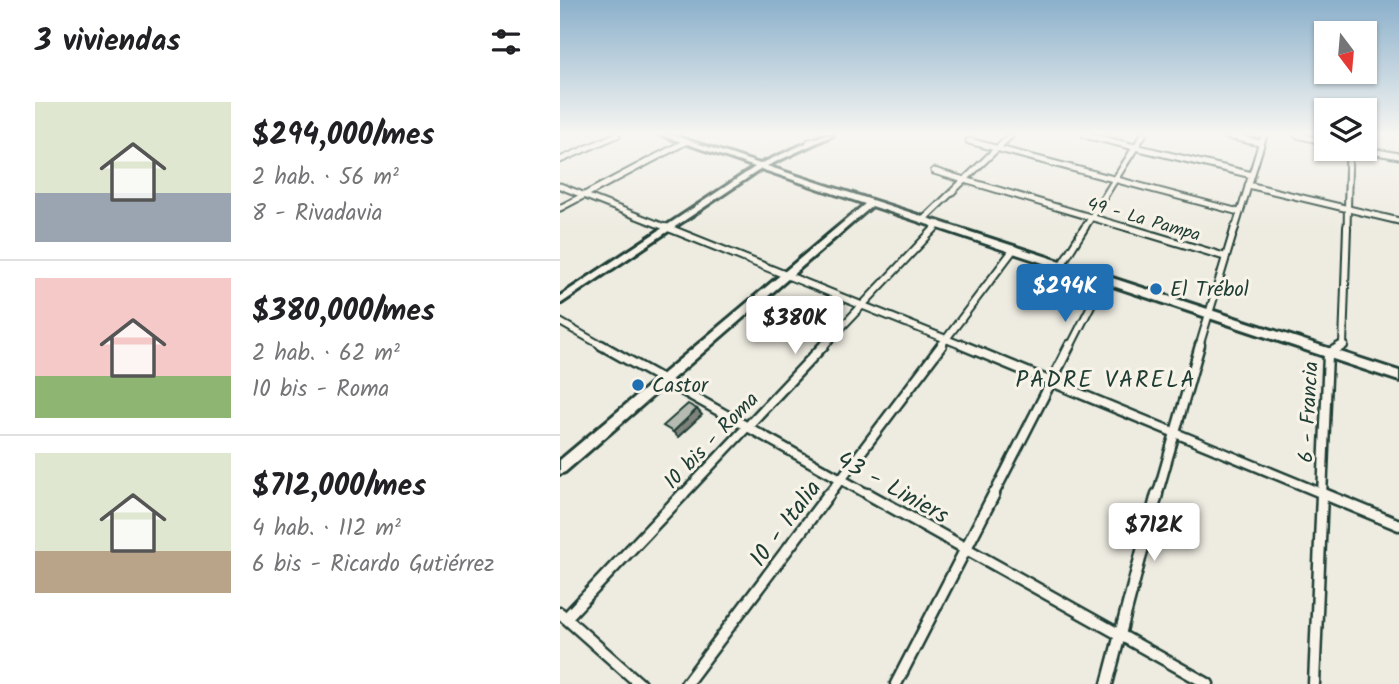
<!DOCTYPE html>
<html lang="es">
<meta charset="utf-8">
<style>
:root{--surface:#fff;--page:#f6f6f6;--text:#202124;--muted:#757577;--line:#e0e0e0;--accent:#1f6fb2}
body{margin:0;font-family:Kalam,sans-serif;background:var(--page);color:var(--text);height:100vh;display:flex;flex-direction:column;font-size:26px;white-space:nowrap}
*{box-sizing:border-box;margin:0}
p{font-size:23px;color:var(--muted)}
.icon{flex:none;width:38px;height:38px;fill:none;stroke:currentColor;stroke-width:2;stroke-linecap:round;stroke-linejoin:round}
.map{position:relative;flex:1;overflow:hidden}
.side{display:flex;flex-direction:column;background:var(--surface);width:560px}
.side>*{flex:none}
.needle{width:46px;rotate:164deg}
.buttons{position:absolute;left:754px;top:21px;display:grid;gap:14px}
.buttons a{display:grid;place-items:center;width:63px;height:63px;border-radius:0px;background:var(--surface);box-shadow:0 2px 5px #0004;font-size:35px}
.price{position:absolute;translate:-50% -60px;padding:0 16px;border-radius:7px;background:#fff;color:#222;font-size:23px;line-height:46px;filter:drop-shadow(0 2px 4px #0008)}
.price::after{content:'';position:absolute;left:50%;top:42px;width:21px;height:16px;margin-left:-10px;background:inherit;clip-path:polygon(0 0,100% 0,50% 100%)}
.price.active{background:var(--accent);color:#fff}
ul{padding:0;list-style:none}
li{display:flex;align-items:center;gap:21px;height:175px;padding:0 35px}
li+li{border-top:2px solid var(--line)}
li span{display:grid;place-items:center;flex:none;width:196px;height:140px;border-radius:0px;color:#555}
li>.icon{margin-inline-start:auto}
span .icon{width:84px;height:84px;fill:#fffc;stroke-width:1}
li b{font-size:30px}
h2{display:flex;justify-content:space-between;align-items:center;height:84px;padding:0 35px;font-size:30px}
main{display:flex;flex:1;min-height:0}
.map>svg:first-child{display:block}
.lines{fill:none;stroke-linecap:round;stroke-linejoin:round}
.lane-casing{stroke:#1f3d34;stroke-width:6}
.street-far3-casing{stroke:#1f3d34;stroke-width:9}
.street-far2-casing{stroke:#1f3d34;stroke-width:10}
.street-far1-casing{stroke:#1f3d34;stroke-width:13}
.street-casing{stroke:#1f3d34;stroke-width:15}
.secondary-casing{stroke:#1f3d34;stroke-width:6}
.lane{stroke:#f7f3e8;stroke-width:2.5}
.street-far3{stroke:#f7f3e8;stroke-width:5}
.street-far2{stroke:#f7f3e8;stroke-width:6}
.street-far1{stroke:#f7f3e8;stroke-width:8}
.street{stroke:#f7f3e8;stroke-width:10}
.secondary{fill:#f7f3e8;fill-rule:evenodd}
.shaded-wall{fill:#7f837b;stroke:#1f3d34;stroke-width:2}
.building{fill:#b5bbb0;stroke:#1f3d34;stroke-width:2}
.poi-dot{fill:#1f6fb2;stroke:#f7f3e8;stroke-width:2.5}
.labels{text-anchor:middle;stroke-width:6;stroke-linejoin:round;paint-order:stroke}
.far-street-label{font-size:18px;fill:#1f3d34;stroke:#f7f3e8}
.poi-label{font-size:21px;fill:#1f3d34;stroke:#f7f3e8;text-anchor:start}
.street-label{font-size:21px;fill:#1f3d34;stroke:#f7f3e8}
.neighbourhood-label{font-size:23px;letter-spacing:2px;fill:#1f3d34;stroke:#f7f3e8}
.near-street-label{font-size:24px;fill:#1f3d34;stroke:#f7f3e8}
</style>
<main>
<section class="side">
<h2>3 viviendas<svg class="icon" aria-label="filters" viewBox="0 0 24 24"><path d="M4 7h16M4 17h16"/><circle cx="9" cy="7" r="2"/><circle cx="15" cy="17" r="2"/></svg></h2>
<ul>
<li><span style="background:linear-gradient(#dfe7d0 65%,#9aa5b1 0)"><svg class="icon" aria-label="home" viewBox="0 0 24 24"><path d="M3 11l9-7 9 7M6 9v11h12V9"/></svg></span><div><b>$294,000/mes</b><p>2 hab. · 56 m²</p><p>8 - Rivadavia</p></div></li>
<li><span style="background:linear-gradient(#f6c9c9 70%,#8fb573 0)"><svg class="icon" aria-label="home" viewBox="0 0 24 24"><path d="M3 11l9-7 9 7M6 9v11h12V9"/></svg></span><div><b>$380,000/mes</b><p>2 hab. · 62 m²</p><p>10 bis - Roma</p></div></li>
<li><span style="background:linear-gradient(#dfe7d0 70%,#b9a48a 0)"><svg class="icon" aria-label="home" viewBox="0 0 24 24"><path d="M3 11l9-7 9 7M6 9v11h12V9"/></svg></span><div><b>$712,000/mes</b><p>4 hab. · 112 m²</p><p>6 bis - Ricardo Gutiérrez</p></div></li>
</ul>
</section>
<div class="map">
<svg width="839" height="684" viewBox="0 0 839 684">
<rect width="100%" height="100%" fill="#eeece1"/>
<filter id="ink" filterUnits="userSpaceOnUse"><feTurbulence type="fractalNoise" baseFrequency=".0143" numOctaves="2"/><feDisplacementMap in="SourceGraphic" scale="14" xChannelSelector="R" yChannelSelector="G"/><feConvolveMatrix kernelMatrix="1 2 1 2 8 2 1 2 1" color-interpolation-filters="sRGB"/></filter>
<g filter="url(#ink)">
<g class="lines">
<defs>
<polyline id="lane" points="247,145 248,141 260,138"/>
<g id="street-far3">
<polyline points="525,135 692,175"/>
<polyline points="665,135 700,143"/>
<polyline points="737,135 766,142"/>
<polyline points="409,141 679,212"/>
<polyline points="800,149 839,156"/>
<polyline points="0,160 57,135"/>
<polyline points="374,171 571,229"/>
<polyline points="688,185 839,221"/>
<polyline points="0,186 110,229"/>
<polyline points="0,208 125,142"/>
<polyline points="363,220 451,135"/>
<polyline points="374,229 379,224"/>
<polyline points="524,229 583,135"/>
<polyline points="675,229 704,135"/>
<polyline points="787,229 789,149"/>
</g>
<g id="street-far2">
<polyline points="106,227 406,347"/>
<polyline points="566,227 666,257"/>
<polyline points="502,264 525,227"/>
<polyline points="0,322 44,347"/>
<polyline points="263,347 376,227"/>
<polyline points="380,347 454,249"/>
<polyline points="510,347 545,278"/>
<polyline points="639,347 675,227"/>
<polyline points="780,347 783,345 787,227"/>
</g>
<g id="street-far1">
<polyline points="41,345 311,496"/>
<polyline points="402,345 768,496"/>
<polyline points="122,496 264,345"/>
<polyline points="268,496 382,345"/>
<polyline points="433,496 510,345"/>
<polyline points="597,496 640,345"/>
<polyline points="762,496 768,354 783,345"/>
</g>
<g id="street">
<polyline points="308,494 648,684"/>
<polyline points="764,494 839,525"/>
<polyline points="0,613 80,684"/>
<polyline points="6,618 123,494"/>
<polyline points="126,684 269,494"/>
<polyline points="336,684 434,494"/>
<polyline points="547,684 597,494"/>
<polyline points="754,684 762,494"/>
</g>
<polygon id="secondary" points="101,135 112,135 200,164 264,135 273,135 207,166 839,371 839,381 312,206 5,472 0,474 0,460 305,204 201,169 0,304 0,296 195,167"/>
</defs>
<use href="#lane" class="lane-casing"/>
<use href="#street-far3" class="street-far3-casing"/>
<use href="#street-far2" class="street-far2-casing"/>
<use href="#street-far1" class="street-far1-casing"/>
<use href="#street" class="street-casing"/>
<use href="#secondary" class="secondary-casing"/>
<use href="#lane" class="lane"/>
<use href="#street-far3" class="street-far3"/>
<use href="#street-far2" class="street-far2"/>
<use href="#street-far1" class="street-far1"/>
<use href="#street" class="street"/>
<use href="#secondary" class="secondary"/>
</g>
<polygon class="shaded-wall" points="137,409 142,415 118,437 113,432"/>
<polygon class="building" points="128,404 137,409 113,432 103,426"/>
</g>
<linearGradient id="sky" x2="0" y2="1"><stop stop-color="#8bb0cb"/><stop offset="0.58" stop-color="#f7f6f2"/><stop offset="1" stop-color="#f7f6f2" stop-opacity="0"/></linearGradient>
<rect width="839" height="231" fill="url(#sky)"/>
<g class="poi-dot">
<circle cx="596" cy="289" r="7"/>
<circle cx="78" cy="385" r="7"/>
</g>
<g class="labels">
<g class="far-street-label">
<text transform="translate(584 219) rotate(16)" y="6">49 - La Pampa</text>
</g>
<g class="poi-label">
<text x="610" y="296">El Trébol</text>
<text x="92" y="392">Castor</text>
</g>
<g class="street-label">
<text transform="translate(748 412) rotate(-87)" y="7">6 - Francia</text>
<text transform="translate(151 440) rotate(-46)" y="7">10 bis - Roma</text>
</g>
<g class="neighbourhood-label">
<text x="546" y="387">PADRE VARELA</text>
</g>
<g class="near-street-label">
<text transform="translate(333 487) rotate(29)" y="8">43 - Liniers</text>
<text transform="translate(225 523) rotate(-53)" y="8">10 - Italia</text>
</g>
</g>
</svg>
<div class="buttons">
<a><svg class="needle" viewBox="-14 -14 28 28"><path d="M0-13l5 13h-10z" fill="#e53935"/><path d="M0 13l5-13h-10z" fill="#757577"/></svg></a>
<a><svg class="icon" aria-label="layers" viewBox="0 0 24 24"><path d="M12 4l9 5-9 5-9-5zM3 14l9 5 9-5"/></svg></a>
</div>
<b class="price active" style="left:505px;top:324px">$294K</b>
<b class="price" style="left:235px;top:356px">$380K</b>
<b class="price" style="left:594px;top:563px">$712K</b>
</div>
</main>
